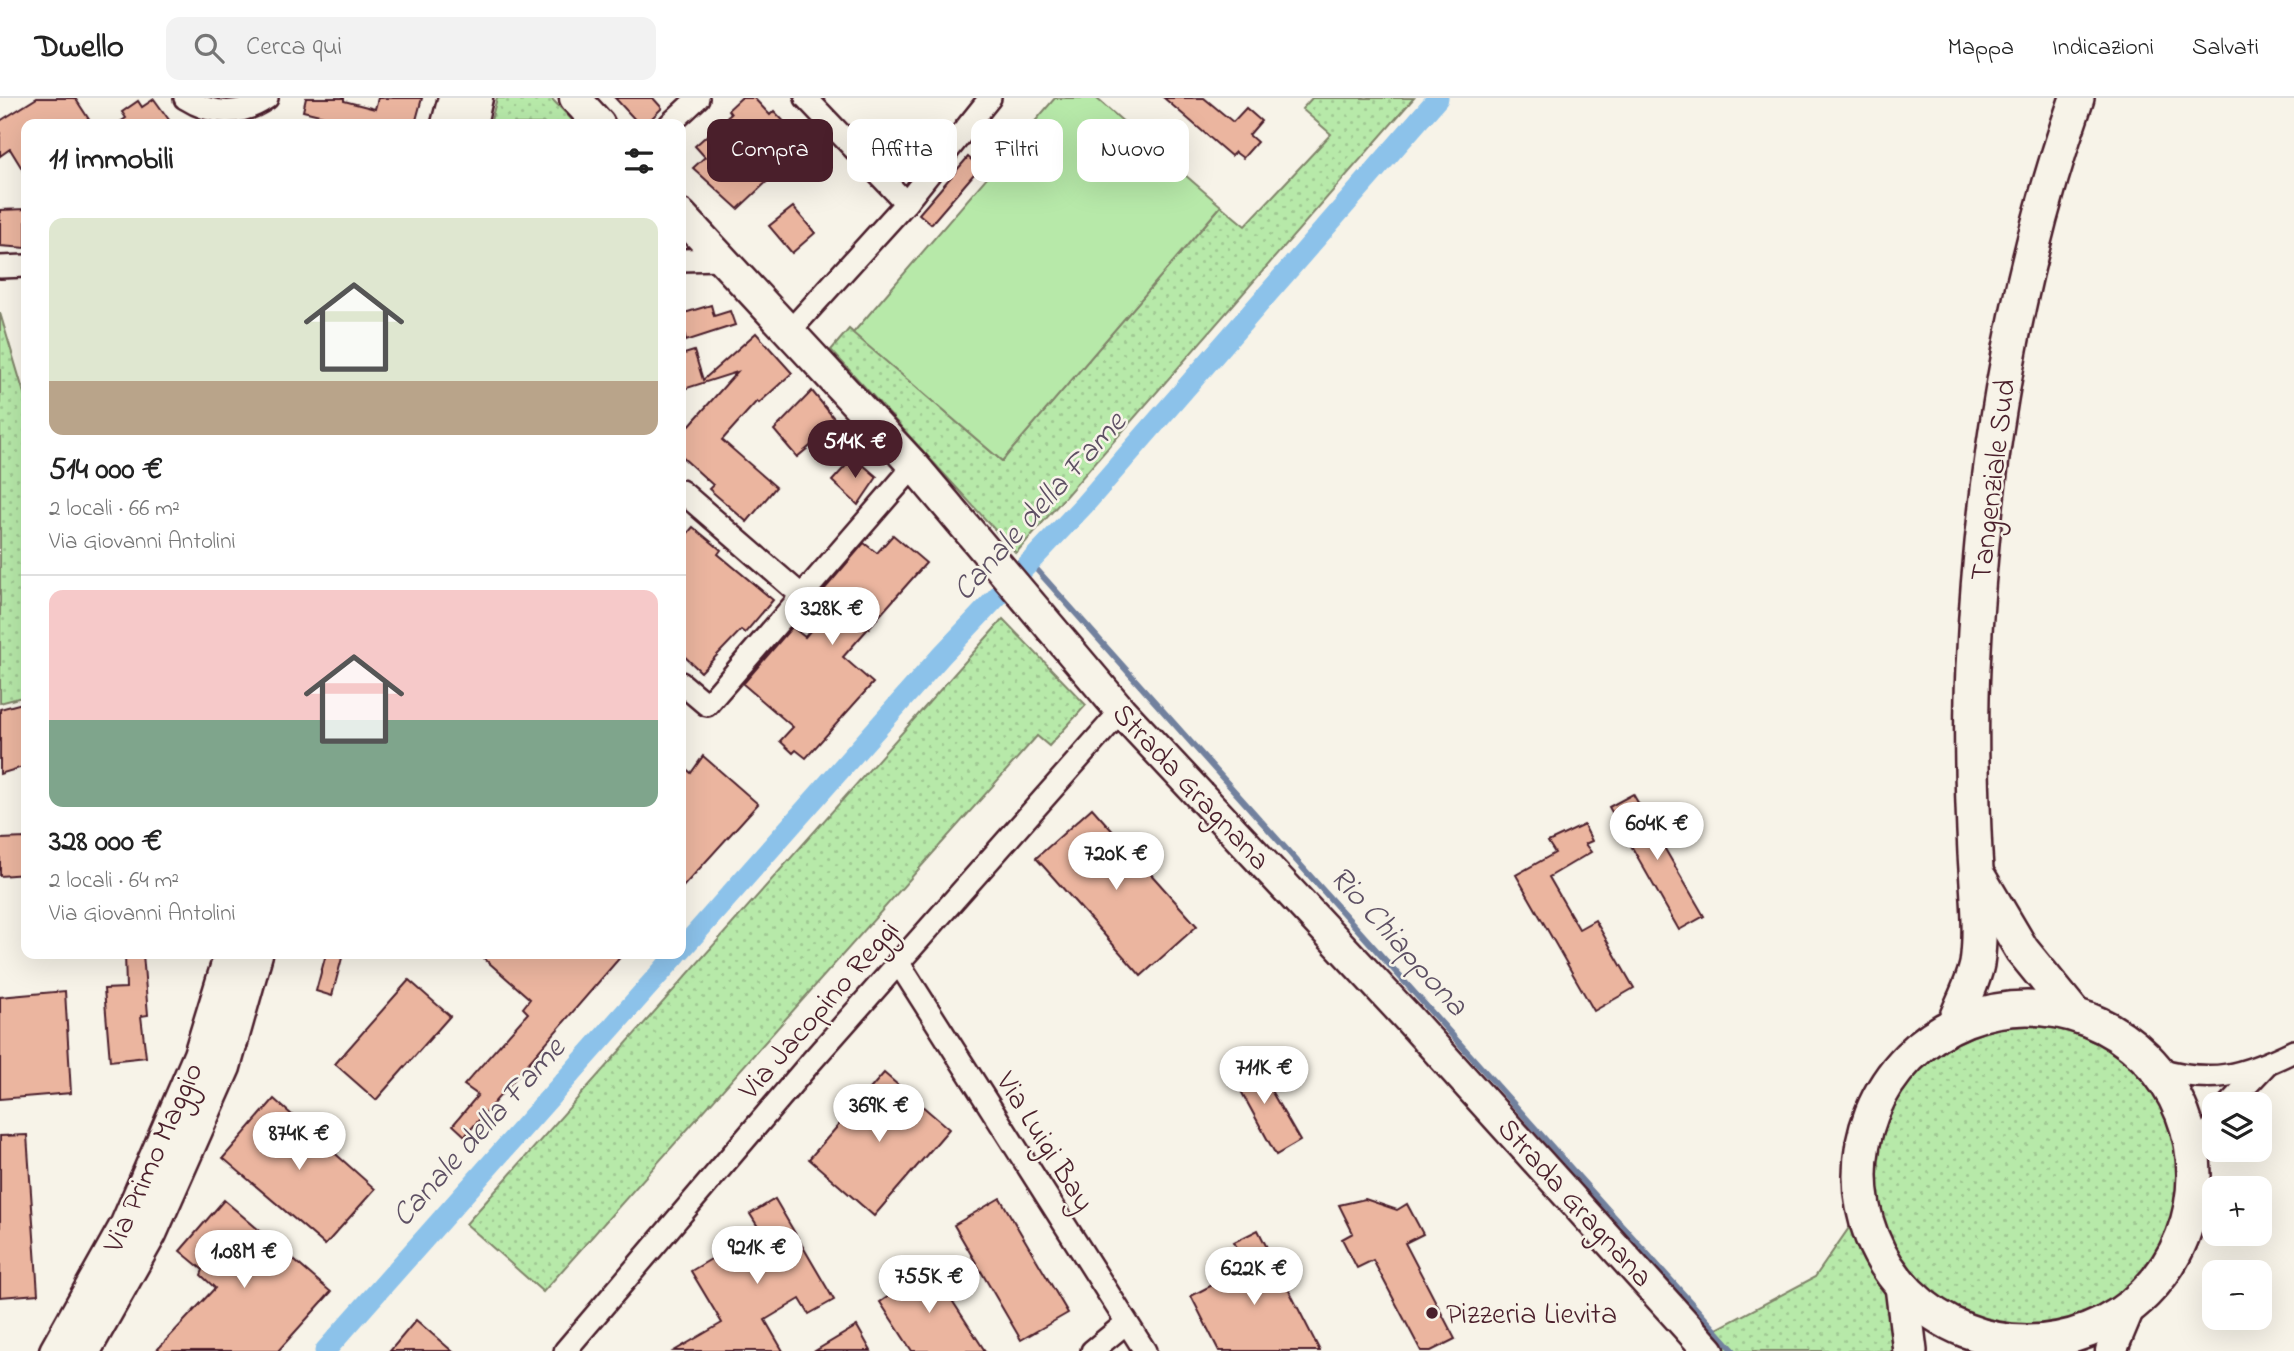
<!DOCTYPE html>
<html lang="it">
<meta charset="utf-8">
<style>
:root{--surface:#fff;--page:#f2f2f2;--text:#222;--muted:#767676;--line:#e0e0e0;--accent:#4a1f2b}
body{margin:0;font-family:"Indie Flower",sans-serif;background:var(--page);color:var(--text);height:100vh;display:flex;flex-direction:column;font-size:26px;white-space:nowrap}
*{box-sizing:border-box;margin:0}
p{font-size:23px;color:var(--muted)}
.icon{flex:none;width:38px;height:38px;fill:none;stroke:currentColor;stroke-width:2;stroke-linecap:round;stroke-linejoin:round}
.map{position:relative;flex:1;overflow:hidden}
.drawer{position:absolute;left:21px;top:21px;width:665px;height:840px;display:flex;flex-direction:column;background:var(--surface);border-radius:14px;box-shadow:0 7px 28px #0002}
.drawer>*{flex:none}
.banner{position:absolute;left:707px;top:21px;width:665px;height:63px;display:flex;gap:14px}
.tools{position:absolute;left:2202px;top:994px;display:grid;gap:14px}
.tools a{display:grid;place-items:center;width:70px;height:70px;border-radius:14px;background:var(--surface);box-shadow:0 7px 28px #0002;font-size:35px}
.price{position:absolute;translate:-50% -60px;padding:0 16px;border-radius:24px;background:#fff;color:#222;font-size:23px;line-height:46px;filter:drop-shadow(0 2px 4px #0008)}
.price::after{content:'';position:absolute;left:50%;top:42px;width:21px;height:16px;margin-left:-10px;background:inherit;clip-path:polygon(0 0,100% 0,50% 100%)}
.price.on{background:var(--accent);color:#fff}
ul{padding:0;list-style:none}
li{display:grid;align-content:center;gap:14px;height:371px;padding:0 28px}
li+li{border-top:2px solid var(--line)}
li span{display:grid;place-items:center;height:217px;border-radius:14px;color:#555}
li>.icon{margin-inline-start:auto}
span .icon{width:126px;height:126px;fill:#fffc;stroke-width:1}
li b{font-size:30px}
h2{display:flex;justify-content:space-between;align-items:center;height:84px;padding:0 28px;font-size:30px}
.tag{padding:0 24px;border-radius:14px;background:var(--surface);box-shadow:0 7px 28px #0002;font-size:24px;line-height:63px}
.tag.on{background:var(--accent);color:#fff}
header{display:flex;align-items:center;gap:42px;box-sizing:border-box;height:98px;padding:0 35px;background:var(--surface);border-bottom:2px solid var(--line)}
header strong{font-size:33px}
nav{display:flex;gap:38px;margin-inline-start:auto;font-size:24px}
.search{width:490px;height:63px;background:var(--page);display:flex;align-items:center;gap:18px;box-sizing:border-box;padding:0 24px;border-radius:14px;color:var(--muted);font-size:26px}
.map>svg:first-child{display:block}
.grass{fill:url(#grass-dots);stroke:#80846a;stroke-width:2}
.green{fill:#b7e9a9;stroke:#80846a;stroke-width:2}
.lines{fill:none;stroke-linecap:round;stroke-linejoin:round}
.stream{stroke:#72819e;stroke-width:6}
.canal{stroke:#8cc2ea;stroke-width:21}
.building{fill:#ebb59f;stroke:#4a1f2b;stroke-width:2}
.street-casing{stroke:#4a1f2b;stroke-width:26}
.secondary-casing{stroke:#4a1f2b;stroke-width:35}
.primary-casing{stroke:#4a1f2b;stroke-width:38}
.street{stroke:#f7f3e8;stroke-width:21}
.secondary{stroke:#f7f3e8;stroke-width:30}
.primary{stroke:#f7f3e8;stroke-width:33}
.poi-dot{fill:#4a1f2b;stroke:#f7f3e8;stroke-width:2.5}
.labels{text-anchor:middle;stroke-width:5;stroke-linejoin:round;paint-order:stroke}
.street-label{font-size:30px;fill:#4a1f2b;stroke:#f7f3e8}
.poi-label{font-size:30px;fill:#4a1f2b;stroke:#f7f3e8;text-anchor:start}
.water-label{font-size:32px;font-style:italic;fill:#5e5064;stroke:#f7f3e8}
</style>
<header>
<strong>Dwello</strong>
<div class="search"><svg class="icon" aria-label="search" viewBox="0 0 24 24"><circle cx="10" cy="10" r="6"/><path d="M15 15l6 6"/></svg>Cerca qui</div>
<nav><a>Mappa</a><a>Indicazioni</a><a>Salvati</a></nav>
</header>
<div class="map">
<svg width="2294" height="1253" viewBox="0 0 2294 1253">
<defs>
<pattern id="grass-dots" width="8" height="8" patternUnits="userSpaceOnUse" patternTransform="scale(1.75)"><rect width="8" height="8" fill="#b7e9a9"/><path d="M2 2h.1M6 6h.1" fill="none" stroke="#9fc792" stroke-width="1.8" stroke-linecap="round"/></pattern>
</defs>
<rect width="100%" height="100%" fill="#f7f3e8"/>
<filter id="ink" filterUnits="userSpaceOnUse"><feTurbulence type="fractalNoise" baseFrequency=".0143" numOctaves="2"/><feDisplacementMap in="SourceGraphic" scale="14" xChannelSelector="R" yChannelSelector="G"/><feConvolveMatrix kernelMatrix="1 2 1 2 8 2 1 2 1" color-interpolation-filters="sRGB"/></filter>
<g filter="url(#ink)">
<g class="grass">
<polygon points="497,0 551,0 576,26 490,26"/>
<polygon points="1312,0 1414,0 1016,455 831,252 849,231 1002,363 1221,108 1245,128 1331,36 1302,11"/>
<polygon points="0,215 26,302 26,598 0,605"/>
<polygon points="1003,521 1086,607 1049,648 1037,638 543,1194 466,1126"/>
<circle cx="2027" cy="1078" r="150"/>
<polygon points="1853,1124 1866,1160 1888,1196 1901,1253 1724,1253 1711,1234 1815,1179"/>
</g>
<polygon class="green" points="1055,0 1096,0 1221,108 1002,363 853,235"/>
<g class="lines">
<polyline class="stream" points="1030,464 1734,1253"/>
<g class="canal">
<polyline points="681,852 941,558 1084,407 1438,0"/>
<polyline points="325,1253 677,856"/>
</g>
</g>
<g class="building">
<polygon points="37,0 75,0 92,26 26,26 26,77 10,51 0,58 0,23"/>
<polygon points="306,0 344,0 344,3 375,11 378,0 422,0 415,26 357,26 303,13"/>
<polygon points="615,0 653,0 662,10 646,26 639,26"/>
<polygon points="741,0 754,0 770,17 774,13 792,32 782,42 800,62 781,80 776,75 738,111 693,70 705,59 695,48 731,16 728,12"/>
<polygon points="1164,0 1204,0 1233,24 1246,10 1261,23 1249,37 1257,44 1243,60 1235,54 1231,58"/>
<polygon points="154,1 172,26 117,26 126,20 122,14 138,3 142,9"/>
<polygon points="968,59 980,69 931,126 919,116"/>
<polygon points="793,109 815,135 792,155 769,128"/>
<polygon points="26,111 26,150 0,148 0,112"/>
<polygon points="711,207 714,218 730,213 735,227 686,243 681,216"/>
<polygon points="756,235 792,275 759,305 757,303 722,342 776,389 747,424 709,391 713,387 681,358 681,323 688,329 737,274 681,292 681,257 694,253 703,282"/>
<polygon points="812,293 838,325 797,359 774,332"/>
<polygon points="854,359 877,379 858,407 832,383"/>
<polygon points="693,429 721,452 718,456 773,502 745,535 741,532 701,574 681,555 681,443"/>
<polygon points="893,437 926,465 843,559 873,585 806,660 796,652 793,655 780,643 793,629 743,586 792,529 805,539 829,510 817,500 864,445 877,455"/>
<polygon points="26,604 26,668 0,676 0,611"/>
<polygon points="703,658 758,706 681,791 681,666 691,675"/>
<polygon points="1633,696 1704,818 1679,832 1609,709"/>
<polygon points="1092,710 1197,828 1141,878 1036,760"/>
<polygon points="1584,727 1592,743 1585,746 1591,754 1549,779 1579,831 1595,822 1634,890 1594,913 1516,777 1555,755 1548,744"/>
<polygon points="26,740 26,776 0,778 0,741"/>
<polygon points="125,856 143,856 148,917 141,918 146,959 110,963 104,891 126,890"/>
<polygon points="326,856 343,856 332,898 316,893"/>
<polygon points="479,856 623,856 465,1038 453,1027 478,997 464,987 528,915 523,910 530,901"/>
<polygon points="409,882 450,918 376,1002 335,966"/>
<polygon points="65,893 71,995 0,1001 0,899"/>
<polygon points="1251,958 1300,1043 1276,1057 1229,971"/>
<polygon points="884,975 949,1031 874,1118 809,1061"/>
<polygon points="274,1001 375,1091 325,1147 223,1060"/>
<polygon points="27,1037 38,1196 0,1199 0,1038"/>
<polygon points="1000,1100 1068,1215 1021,1242 954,1127"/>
<polygon points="775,1101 834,1202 809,1216 800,1201 765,1222 783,1253 674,1253 722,1225 691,1173 760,1132 750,1116"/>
<polygon points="1365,1101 1397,1112 1407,1106 1423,1136 1405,1145 1455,1241 1431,1253 1421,1253 1373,1162 1357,1170 1342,1141 1353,1135 1339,1107"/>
<polygon points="224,1102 331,1194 278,1253 156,1253 215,1190 201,1177 203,1172 180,1153"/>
<polygon points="1258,1132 1320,1253 1219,1253 1191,1198 1247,1169 1234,1144"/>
<polygon points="927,1164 985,1253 912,1253 880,1204 907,1186 903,1180"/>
<polygon points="416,1222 452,1253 390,1253"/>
<polygon points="857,1228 871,1253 815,1253"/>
</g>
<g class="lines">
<defs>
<g id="street">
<path d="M185 0C212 17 240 19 267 0"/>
<polyline points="806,0 906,105"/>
<polyline points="670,26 698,0"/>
<polyline points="681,162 722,161"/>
<polyline points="0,169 26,168"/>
<polyline points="788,235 906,105 990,0"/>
<polyline points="681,393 802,498"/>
<polyline points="681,585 707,607 914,368"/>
<polyline points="898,864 1145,1253"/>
<path d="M2156 970C2212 987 2242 978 2294 953"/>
<polyline points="2229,1006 2266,967"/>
<polyline points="2193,1058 2214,1027"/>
<polyline points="565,1253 810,965 1121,613"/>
<polyline points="1092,1253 1126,1225"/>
</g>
<g id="secondary">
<polyline points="575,0 599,26"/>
<polyline points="447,26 454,0"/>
<polyline points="471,26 477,0"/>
<polyline points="681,117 914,368 1121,613 1409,921 1709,1253"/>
<polyline points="2006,1243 2016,1253"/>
<polyline points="55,1253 126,1126 199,957 230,856"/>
<polyline points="85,1253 151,1136 225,969 257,856"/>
<polyline points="2111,1253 2129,1210"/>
</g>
<g id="primary">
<polyline points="1980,781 2022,852 2074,916"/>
<circle cx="2027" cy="1077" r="167"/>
<path d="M1954 926C1961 907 1973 886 1977 866 1982 830 1977 792 1975 755 1972 694 1970 632 1973 570 1982 377 2013 183 2077 0"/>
<polyline points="1902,1188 1910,1253"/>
</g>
</defs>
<use href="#street" class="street-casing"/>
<use href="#secondary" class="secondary-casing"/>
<use href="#primary" class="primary-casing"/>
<use href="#street" class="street"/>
<use href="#secondary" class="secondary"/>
<use href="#primary" class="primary"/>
</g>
</g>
<circle class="poi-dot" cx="1432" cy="1215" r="7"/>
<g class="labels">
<g class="street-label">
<text transform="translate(1992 382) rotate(-83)" y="10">Tangenziale Sud</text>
<text transform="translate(1192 688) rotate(47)" y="10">Strada Gragnana</text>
<text transform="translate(818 911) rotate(-49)" y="10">Via Jacopino Reggi</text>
<text transform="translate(1046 1043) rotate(58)" y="10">Via Luigi Bay</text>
<text transform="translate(152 1059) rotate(-66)" y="10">Via Primo Maggio</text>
<text transform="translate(1576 1104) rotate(48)" y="10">Strada Gragnana</text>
</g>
<g class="poi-label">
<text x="1446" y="1225">Pizzeria Lievita</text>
</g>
<g class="water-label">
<text transform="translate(1038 407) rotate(-48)" y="11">Canale della Fame</text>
<text transform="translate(1400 842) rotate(48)" y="11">Rio Chiappona</text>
<text transform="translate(477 1033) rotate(-48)" y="11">Canale della Fame</text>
</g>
</g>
</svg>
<div class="tools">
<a><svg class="icon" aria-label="layers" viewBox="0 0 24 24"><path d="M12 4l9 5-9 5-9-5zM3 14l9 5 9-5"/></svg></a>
<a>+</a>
<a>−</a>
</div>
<b class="price on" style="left:855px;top:382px">514K €</b>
<b class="price" style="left:832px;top:549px">328K €</b>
<b class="price" style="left:1657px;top:764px">604K €</b>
<b class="price" style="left:1116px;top:794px">720K €</b>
<b class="price" style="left:1264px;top:1008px">711K €</b>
<b class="price" style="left:879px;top:1046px">369K €</b>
<b class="price" style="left:299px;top:1074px">874K €</b>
<b class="price" style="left:757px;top:1188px">921K €</b>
<b class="price" style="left:244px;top:1192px">1.08M €</b>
<b class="price" style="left:1254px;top:1209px">622K €</b>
<b class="price" style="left:929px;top:1217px">755K €</b>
<div class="banner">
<a class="tag on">Compra</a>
<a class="tag">Affitta</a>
<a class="tag">Filtri</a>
<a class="tag">Nuovo</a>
</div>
<section class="drawer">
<h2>11 immobili<svg class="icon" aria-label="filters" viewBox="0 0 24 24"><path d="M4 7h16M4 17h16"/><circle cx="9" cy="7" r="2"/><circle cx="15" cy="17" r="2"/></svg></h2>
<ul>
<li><span style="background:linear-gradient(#dfe7d0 75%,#b9a48a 0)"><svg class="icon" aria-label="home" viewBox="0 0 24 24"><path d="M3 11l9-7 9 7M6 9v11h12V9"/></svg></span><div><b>514 000 €</b><p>2 locali · 66 m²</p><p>Via Giovanni Antolini</p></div></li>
<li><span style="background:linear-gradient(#f6c9c9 60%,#7fa58c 0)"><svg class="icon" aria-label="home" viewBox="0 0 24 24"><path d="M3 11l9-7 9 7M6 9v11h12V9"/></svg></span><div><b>328 000 €</b><p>2 locali · 64 m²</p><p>Via Giovanni Antolini</p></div></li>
</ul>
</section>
</div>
